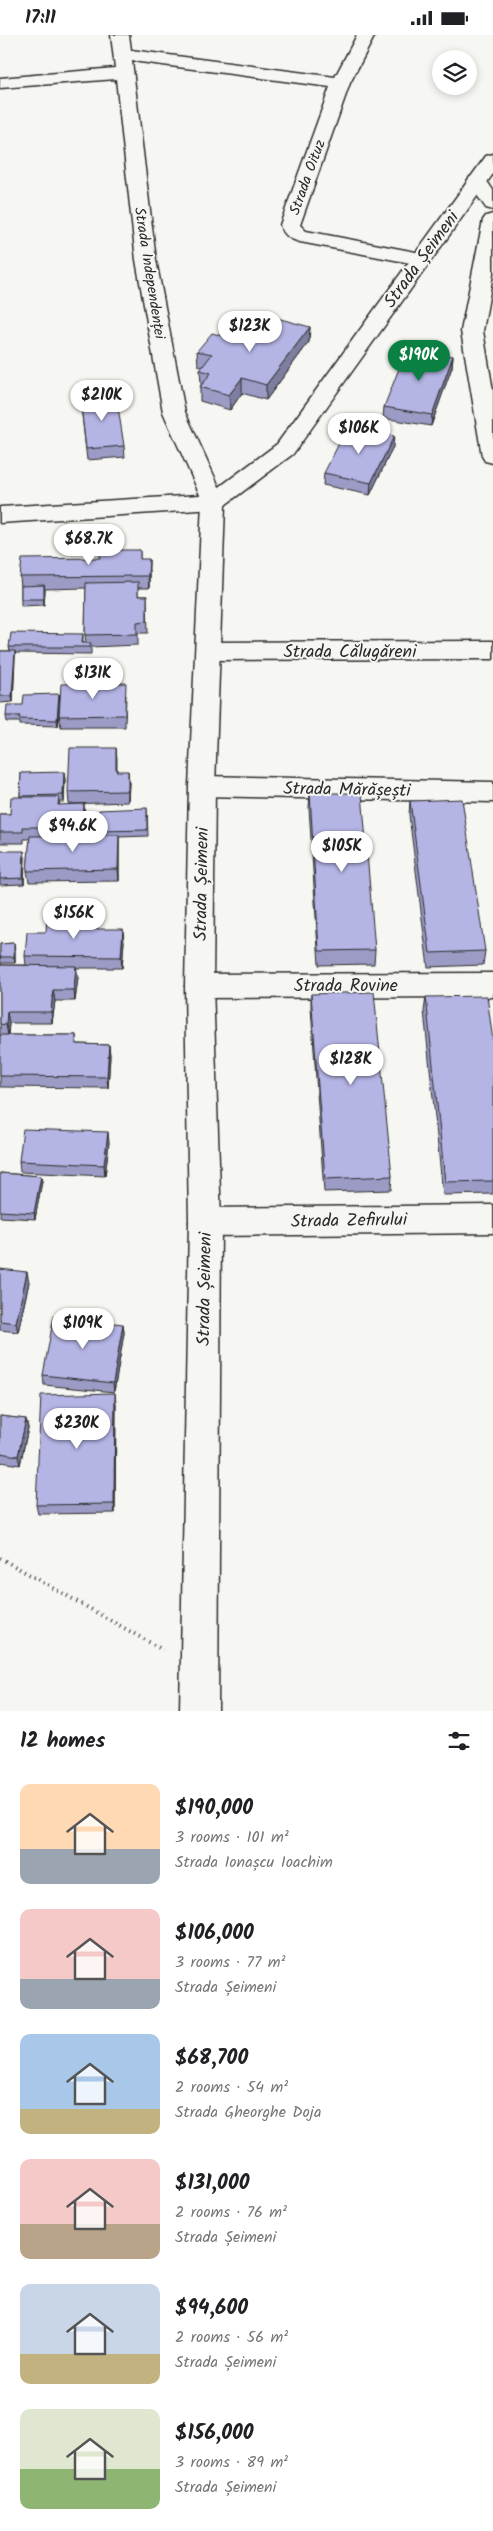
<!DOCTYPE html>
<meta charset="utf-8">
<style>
:root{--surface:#fff;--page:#f6f6f6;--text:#202124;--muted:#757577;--accent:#0b8043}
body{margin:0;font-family:Kalam,sans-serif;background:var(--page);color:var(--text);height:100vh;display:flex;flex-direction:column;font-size:19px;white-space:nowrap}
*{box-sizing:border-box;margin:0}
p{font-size:16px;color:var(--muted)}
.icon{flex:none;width:28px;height:28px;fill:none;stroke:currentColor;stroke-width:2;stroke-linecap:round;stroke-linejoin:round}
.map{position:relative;height:1676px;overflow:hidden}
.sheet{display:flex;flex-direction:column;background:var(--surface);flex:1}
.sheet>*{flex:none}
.controls{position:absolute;left:432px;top:15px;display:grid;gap:10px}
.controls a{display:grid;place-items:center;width:45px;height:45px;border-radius:50%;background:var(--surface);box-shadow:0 2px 8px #0003;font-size:25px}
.price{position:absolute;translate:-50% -42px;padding:0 11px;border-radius:18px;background:#fff;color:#222;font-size:16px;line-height:32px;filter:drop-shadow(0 1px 2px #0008)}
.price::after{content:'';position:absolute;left:50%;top:30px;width:15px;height:11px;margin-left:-8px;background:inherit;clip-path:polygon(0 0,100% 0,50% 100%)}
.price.on{background:var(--accent);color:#fff}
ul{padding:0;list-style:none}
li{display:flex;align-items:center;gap:15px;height:125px;padding:0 20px}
li span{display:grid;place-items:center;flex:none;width:140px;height:100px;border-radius:10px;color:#555}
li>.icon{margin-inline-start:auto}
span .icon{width:60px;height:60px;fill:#fffc;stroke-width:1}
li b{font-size:21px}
h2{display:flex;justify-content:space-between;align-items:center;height:60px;padding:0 20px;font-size:21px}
.status{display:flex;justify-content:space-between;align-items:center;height:35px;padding:0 25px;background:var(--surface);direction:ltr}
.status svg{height:14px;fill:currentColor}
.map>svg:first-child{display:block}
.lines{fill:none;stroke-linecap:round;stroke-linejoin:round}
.minor-casing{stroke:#2b2b2b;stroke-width:3}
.major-casing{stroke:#2b2b2b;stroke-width:3}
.path{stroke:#2b2b2b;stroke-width:4;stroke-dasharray:1 4.5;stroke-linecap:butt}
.minor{fill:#f6f6f2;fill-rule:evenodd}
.major{fill:#f6f6f2;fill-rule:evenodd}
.wall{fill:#9b9bc5;stroke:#2b2b2b}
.shaded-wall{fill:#7e7ea0;stroke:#2b2b2b}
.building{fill:#b4b4e5;stroke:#2b2b2b}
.labels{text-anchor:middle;stroke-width:4;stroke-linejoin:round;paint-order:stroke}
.far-street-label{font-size:15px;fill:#2b2b2b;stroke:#f6f6f2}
.street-label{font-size:18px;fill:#2b2b2b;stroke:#f6f6f2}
</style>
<div class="status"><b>17:11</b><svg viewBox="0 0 49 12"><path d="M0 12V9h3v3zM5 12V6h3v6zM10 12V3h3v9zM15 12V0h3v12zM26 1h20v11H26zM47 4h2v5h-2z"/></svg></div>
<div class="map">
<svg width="493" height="1676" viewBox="0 0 493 1676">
<rect width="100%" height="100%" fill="#f6f6f2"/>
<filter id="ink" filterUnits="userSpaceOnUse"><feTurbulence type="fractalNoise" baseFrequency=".02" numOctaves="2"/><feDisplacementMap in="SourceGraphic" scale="10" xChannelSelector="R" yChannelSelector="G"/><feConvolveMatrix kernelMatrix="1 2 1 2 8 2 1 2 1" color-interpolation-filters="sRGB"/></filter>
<g filter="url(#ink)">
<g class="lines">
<defs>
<g id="minor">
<path d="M111 0H129L131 15 335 42 357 0H375L350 48 300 190 306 196 421 218 428 220 431 224 428 228 421 230 300 207C289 204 284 200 280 190L330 52 132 26 156 225 185 377 226 467 222 472 214 474 0 488V472L200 460 163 377 136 225 116 44 0 53V43L115 33Z"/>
<polygon points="477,140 484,142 493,155 493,175 486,173 467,146 470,142"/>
<polygon points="493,179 493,239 483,296 493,356 493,428 485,426 482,421 461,296 483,185 486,181"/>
<polygon points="493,606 493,624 208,625 199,622 196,616 199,610 208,607"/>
<polygon points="202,741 493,747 493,767 202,761 193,758 189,751 193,744"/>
<polygon points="493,938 493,962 199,963 189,959 185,951 189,943 199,939"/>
<polygon points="493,1170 493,1198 205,1201 194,1197 189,1187 194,1177 205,1173"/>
</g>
<polygon id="major" points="493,119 493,139 293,419 225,470 215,751 213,951 221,1187 218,1676 180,1676 189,1187 185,951 189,751 202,467 206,462 277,409 486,121"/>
</defs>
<use href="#minor" class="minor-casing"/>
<use href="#major" class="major-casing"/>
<polyline class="path" points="0,1523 163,1615"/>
<use href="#minor" class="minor"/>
<use href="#major" class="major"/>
</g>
<g class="wall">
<polygon points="310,292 309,307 266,365 242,358 230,375 200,366 200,352 201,350 201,349 200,335 203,332 198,330 197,316 237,305"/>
<polygon points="453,321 452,332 431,391 383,383 384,372"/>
<polygon points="80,362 124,411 125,422 87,425"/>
<polygon points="393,412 370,460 323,450 324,438"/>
<polygon points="140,515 140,524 149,536 149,553 138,553 138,561 147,561 148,598 138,598 138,610 91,612 91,619 15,618 15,622 13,667 0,668 0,616 10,616 9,612 83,599 83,608 86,608 85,600 86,553 45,554 44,570 21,571 21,553 20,542 100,523"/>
<polygon points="59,659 60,666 58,691 20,690 20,687 7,687 6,681 23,670"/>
<polygon points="126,660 125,692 61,692 59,681"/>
<polygon points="116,713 117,736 129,747 128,767 69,769 68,757"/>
<polygon points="21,738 65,744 64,767 59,767 60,770 85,781 84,800 99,800 99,796 147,773 148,801 119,802 119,846 29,847 27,836 30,804 24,804 24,808 0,808 0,779 10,779 20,762"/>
<polygon points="310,758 375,915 374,929 319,930 309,773"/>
<polygon points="410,766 485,916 483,930 428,932 409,780"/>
<polygon points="0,816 25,822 24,849 0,850"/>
<polygon points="90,894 124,906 122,933 76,933 78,942 75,966 55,966 52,988 9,988 8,1000 76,1000 77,1009 109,1010 110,1021 108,1053 0,1052 0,909 14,908 15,915 15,928 1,928 1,930 26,930 25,921 46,897"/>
<polygon points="311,959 392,1141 391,1155 324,1157 311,973"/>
<polygon points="426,962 493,1006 493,1159 443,1160 424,976"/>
<polygon points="109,1107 105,1141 20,1137 19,1126"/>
<polygon points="0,1138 41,1141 42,1146 35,1184 0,1182"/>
<polygon points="0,1234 29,1247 18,1297 0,1295"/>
<polygon points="123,1289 124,1298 114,1357 44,1350 43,1340"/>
<polygon points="116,1368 115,1478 38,1479 36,1470"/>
<polygon points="0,1381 26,1384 28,1393 20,1430 0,1427"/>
</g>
<g class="shaded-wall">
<polygon points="310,292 309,307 266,365 266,350"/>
<polygon points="453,321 452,332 431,391 432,380"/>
<polygon points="242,343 242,358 230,375 229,360"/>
<polygon points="394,401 393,412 370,460 371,448"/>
<polygon points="149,524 149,553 148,541"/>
<polygon points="44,550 45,556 44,570"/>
<polygon points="15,616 15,622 13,667 12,661"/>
<polygon points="59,659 60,666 58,691 57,685"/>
<polygon points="116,713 117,724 116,747"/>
<polygon points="128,736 129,747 128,767"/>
<polygon points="64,737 65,744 64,767 63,760"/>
<polygon points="84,769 85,781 84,804 83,792"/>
<polygon points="119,800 119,846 118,834"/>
<polygon points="24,816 25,822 24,849 23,843"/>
<polygon points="89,882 90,893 89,905 88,894"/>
<polygon points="123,894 124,906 122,933 121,922"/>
<polygon points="14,908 15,915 15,928 14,922"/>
<polygon points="76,931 78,942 75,966 74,955"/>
<polygon points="53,955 55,966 52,988 51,977"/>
<polygon points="7,977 9,988 8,1000 6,990"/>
<polygon points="109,1010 110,1021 108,1053 107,1042"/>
<polygon points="108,1097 109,1107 105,1141 104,1130"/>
<polygon points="41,1141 42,1146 35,1184 34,1178"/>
<polygon points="27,1237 29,1247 18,1297 16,1288"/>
<polygon points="123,1289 124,1298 114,1357 113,1348"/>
<polygon points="115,1358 116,1368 115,1478 114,1469"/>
<polygon points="26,1384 28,1393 20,1430 18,1421"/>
</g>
<g class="building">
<polygon points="258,278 310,292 266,350 242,343 229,360 200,352 211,338 200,335 212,319 197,316 212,298 237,305"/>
<polygon points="407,313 453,321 432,380 384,372"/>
<polygon points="116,359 124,411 86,414 80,362"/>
<polygon points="348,391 394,401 371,448 324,438"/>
<polygon points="100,515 140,515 140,524 149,524 148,541 20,542 22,524 100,523"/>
<polygon points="138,547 138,561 147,561 147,586 137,587 137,599 85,600 86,548"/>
<polygon points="44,550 44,564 21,564 21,551"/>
<polygon points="11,598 83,599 82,608 91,608 90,612 9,612"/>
<polygon points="0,616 15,616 12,661 0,661"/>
<polygon points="126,648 125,680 59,681 61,649"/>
<polygon points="59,659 57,685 19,684 20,681 6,681 7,670 23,670 24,660"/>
<polygon points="70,713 116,713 116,736 128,736 128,756 68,757"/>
<polygon points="64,737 63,760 20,761 21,738"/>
<polygon points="310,758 362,758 375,915 319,916"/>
<polygon points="11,762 59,762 58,770 84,769 83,792 23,792 23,797 0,797 0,779 10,779"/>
<polygon points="462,764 485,916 430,918 410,766"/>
<polygon points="147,773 147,795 99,796 99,775"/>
<polygon points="119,800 118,834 27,836 30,801"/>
<polygon points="0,816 24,816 23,843 0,844"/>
<polygon points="47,882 89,882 88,894 123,894 121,922 25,921 27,897 46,897"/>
<polygon points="14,908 14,922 0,922 0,929 0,909"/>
<polygon points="0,930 76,931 74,955 53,955 51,977 7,977 6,990 0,989"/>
<polygon points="374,957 392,1141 325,1144 311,959"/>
<polygon points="487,961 493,1006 493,1146 445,1147 426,962"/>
<polygon points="0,1000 76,1000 76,1009 109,1010 107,1042 0,1041"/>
<polygon points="23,1094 108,1097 104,1130 19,1126"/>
<polygon points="0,1138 41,1141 34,1178 0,1176"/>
<polygon points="0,1234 27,1237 16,1288 0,1286"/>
<polygon points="54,1281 123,1289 113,1348 43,1340"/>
<polygon points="115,1358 114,1469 36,1470 41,1360"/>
<polygon points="0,1381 26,1384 18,1421 0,1418"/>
</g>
</g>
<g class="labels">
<g class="far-street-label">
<text transform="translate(307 142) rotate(-70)" y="5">Strada Oituz</text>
<text transform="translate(150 238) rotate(81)" y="5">Strada Independenței</text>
</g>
<g class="street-label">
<text transform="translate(421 224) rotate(-54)" y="6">Strada Șeimeni</text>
<text x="350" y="622">Strada Călugăreni</text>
<text transform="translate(347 754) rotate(1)" y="6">Strada Mărășești</text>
<text transform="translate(201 849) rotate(-89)" y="6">Strada Șeimeni</text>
<text x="346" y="956">Strada Rovine</text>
<text transform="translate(349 1185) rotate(-1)" y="6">Strada Zefirului</text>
<text transform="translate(204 1254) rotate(-89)" y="6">Strada Șeimeni</text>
</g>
</g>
</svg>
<div class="controls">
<a><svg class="icon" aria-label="layers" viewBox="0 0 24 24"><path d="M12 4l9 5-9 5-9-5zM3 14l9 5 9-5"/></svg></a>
</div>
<b class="price" style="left:250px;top:318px">$123K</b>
<b class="price on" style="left:419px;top:347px">$190K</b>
<b class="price" style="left:102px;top:387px">$210K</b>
<b class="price" style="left:359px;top:420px">$106K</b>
<b class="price" style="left:89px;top:531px">$68.7K</b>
<b class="price" style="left:93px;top:665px">$131K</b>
<b class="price" style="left:73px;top:818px">$94.6K</b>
<b class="price" style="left:342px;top:838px">$105K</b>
<b class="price" style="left:74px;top:905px">$156K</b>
<b class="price" style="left:351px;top:1051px">$128K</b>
<b class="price" style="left:83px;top:1315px">$109K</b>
<b class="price" style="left:77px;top:1415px">$230K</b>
</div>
<section class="sheet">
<h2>12 homes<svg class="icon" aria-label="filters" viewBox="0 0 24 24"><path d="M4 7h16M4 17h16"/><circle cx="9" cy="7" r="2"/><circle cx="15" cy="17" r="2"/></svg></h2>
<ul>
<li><span style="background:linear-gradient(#ffd9b3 65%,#9aa5b1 0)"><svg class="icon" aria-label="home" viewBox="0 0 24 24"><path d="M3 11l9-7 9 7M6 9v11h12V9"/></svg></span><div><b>$190,000</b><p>3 rooms · 101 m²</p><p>Strada Ionașcu Ioachim</p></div></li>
<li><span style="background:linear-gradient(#f6c9c9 70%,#9aa5b1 0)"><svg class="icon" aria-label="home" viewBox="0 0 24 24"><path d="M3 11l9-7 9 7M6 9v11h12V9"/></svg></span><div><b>$106,000</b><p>3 rooms · 77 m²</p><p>Strada Șeimeni</p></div></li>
<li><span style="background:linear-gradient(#a9c7e8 75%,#c2b280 0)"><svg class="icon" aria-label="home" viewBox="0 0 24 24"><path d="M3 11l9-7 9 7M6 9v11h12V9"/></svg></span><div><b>$68,700</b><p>2 rooms · 54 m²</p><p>Strada Gheorghe Doja</p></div></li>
<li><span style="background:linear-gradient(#f6c9c9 65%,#b9a48a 0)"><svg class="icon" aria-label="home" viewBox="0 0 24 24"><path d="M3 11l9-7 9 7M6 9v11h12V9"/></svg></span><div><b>$131,000</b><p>2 rooms · 76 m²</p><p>Strada Șeimeni</p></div></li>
<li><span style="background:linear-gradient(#c9d6e8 70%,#c2b280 0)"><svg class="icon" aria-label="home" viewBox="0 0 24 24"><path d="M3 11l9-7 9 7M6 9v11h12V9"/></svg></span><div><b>$94,600</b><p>2 rooms · 56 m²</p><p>Strada Șeimeni</p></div></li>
<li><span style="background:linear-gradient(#dfe7d0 60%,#8fb573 0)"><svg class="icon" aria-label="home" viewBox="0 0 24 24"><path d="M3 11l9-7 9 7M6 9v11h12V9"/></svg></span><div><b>$156,000</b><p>3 rooms · 89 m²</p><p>Strada Șeimeni</p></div></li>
</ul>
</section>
